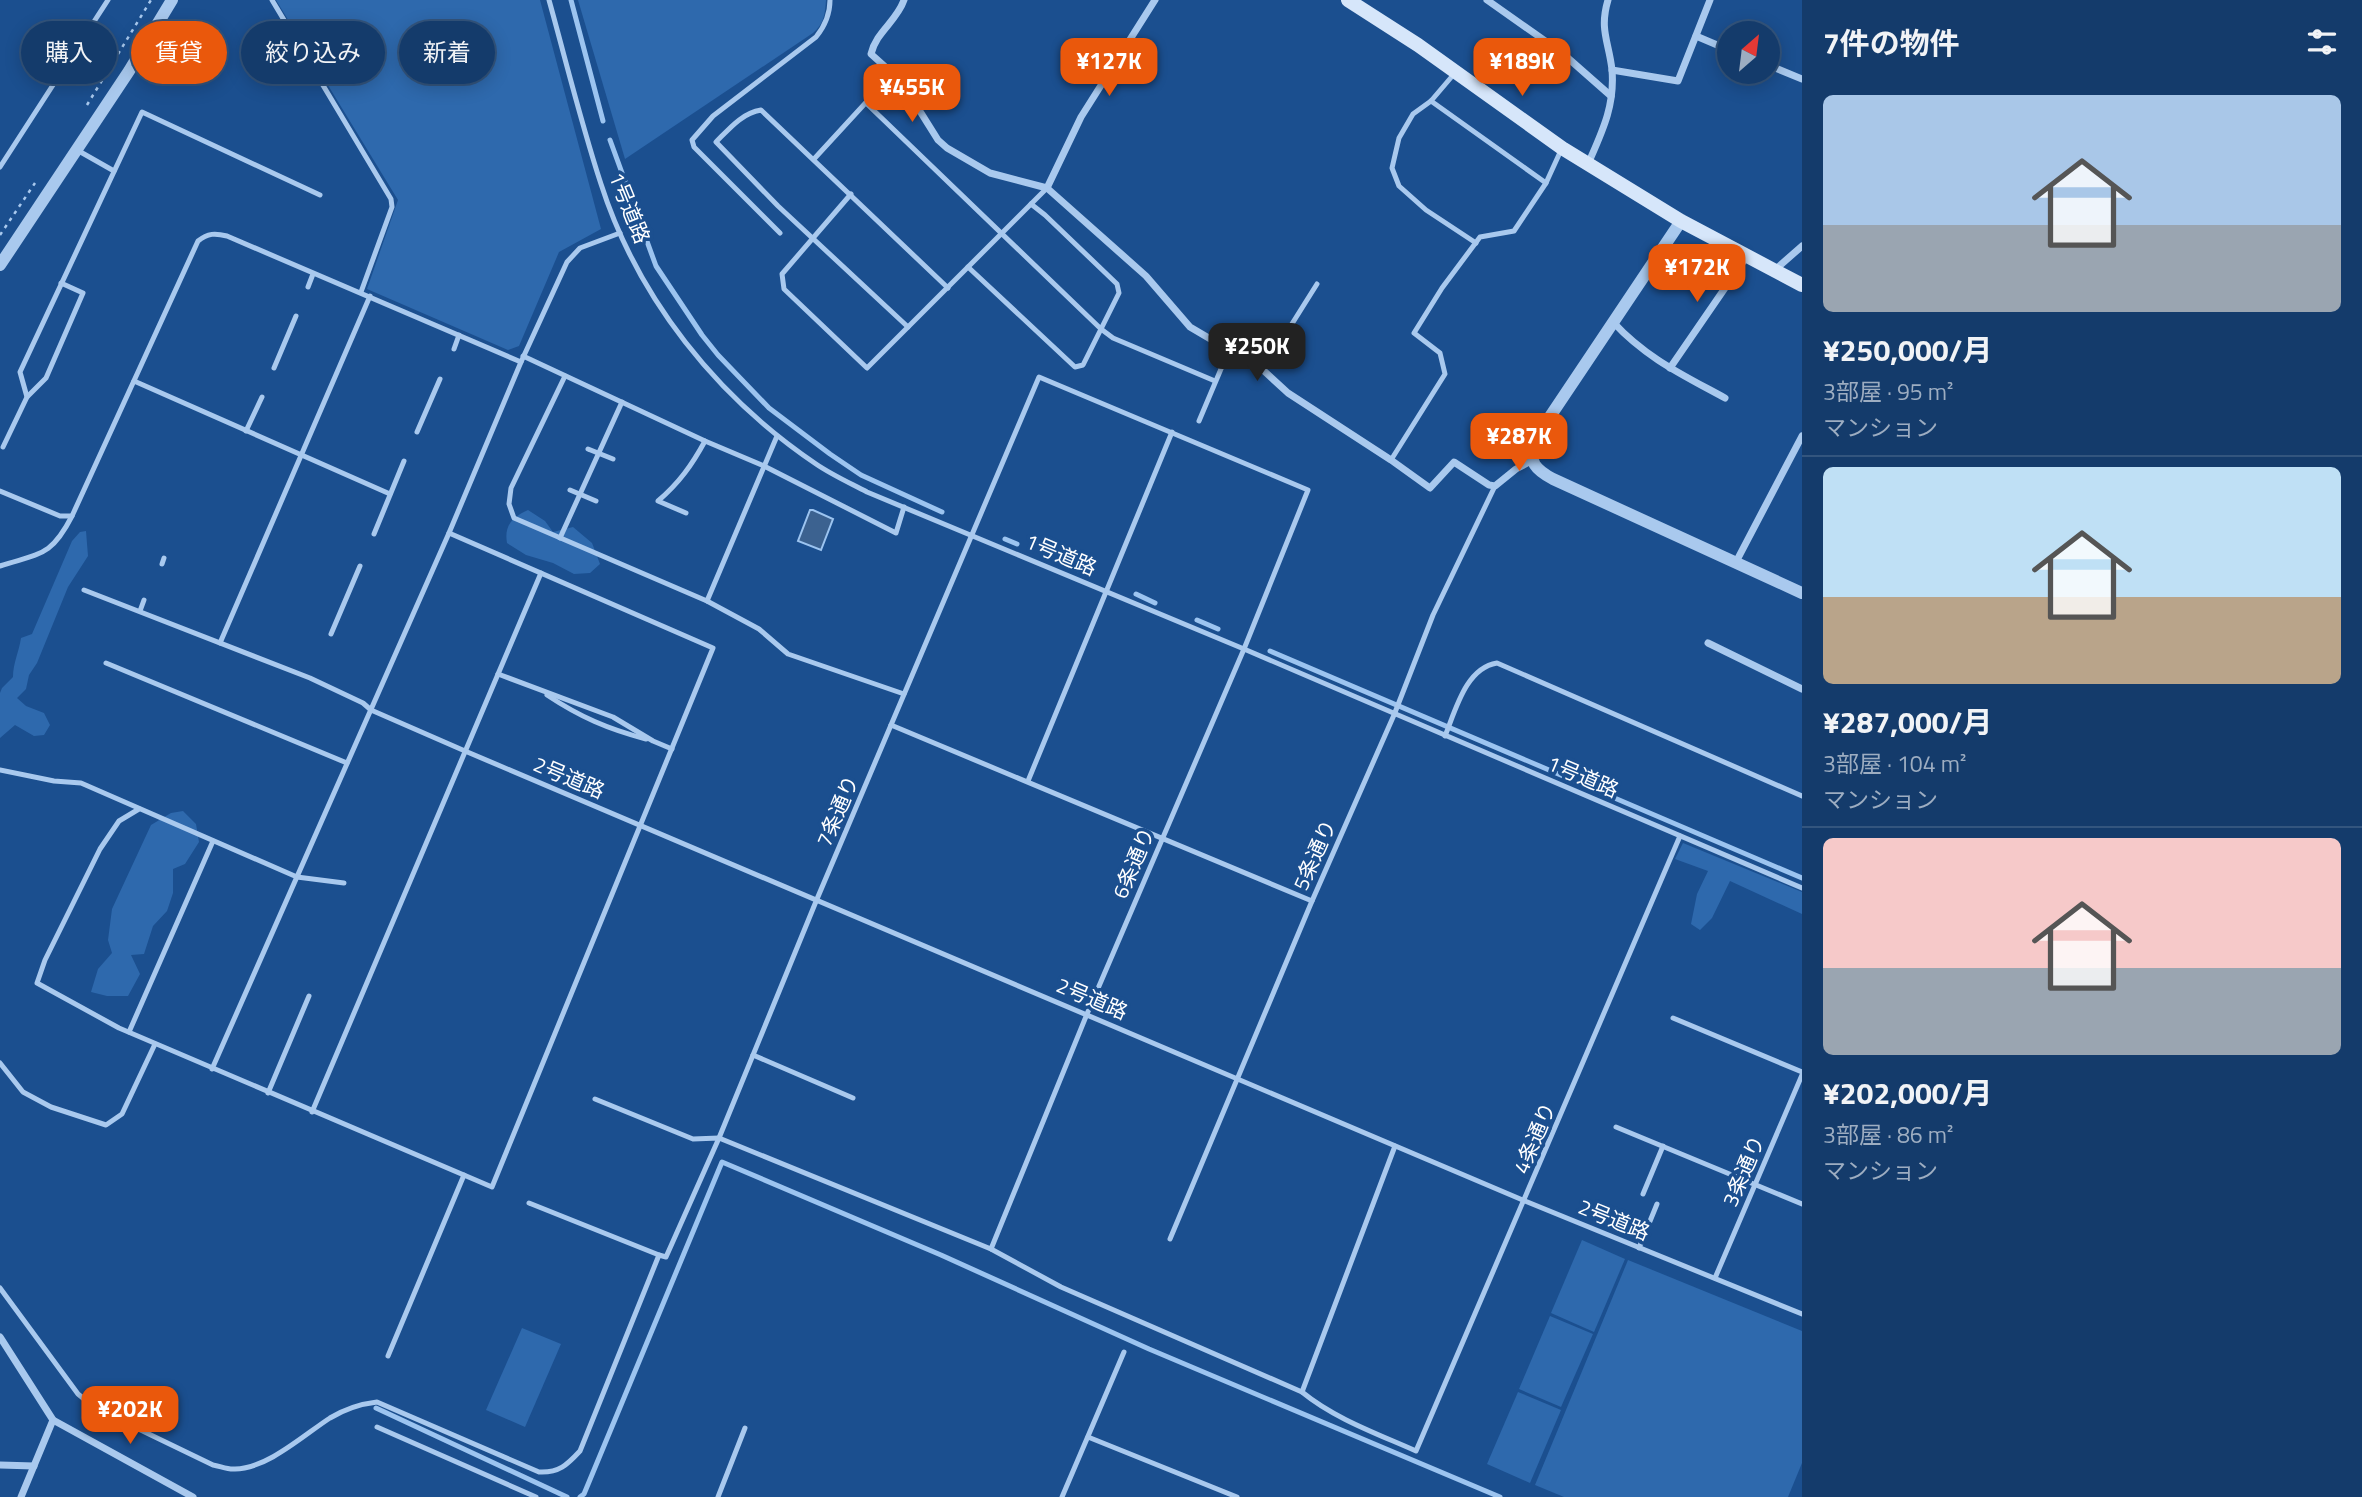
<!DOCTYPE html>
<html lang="ja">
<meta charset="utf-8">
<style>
:root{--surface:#143b6b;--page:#1d4271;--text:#f1f3f6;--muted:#9dadc1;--line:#33557e;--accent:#ea580c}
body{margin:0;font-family:"Titillium Web","Noto Sans JP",sans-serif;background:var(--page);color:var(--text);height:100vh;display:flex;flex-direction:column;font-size:26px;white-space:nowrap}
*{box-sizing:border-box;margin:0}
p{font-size:23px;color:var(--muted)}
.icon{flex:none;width:38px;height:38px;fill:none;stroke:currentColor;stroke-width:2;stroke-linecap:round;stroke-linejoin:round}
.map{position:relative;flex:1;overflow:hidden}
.drawer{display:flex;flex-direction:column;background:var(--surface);width:560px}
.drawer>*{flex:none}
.top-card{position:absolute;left:21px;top:21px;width:665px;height:63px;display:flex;gap:14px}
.needle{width:46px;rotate:28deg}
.controls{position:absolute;left:1717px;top:21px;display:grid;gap:14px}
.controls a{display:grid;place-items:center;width:63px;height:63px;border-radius:50%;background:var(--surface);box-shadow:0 4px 18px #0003,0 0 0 2px var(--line);font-size:35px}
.price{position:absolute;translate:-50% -60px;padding:0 16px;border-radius:14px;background:var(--accent);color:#fff;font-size:23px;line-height:46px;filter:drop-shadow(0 2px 4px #0008)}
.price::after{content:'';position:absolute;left:50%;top:42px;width:21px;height:16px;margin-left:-10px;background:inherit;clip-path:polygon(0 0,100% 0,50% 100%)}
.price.selected{background:#222;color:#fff}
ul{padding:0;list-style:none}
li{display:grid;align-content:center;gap:14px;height:371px;padding:0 21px}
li+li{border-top:2px solid var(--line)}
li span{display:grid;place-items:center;height:217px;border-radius:10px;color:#555}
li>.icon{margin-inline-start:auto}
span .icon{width:126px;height:126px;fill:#fffc;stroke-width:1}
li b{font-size:30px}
h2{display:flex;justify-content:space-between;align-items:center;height:84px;padding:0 21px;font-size:30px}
.pill{padding:0 24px;border-radius:32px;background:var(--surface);box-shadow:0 4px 18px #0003,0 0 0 2px var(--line);font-size:24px;line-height:63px}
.pill.selected{background:var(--accent);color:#fff}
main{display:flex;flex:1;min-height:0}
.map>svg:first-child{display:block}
.green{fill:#2e69ad}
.water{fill:#3c6290;stroke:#9cc4f0;stroke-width:2}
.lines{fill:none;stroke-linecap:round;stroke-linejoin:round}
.stream{stroke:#9cc4f0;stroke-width:5}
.path{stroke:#a9c9ee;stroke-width:2.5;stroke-dasharray:3.5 5;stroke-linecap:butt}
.service{stroke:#a9c9ee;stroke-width:5}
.minor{stroke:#a9c9ee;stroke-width:7}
.tertiary{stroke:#a9c9ee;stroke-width:12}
.secondary{stroke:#d6e6fa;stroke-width:14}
.labels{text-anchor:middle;stroke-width:7;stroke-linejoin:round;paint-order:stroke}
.street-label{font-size:21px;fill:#fff;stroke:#1b4f8f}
</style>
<main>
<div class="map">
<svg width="1802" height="1497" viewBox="0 0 1802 1497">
<rect width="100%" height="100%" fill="#1b4f8f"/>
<g class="green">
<polygon points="276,0 540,0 601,229 559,252 519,346 508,350 367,289 398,200"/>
<path d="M578 0H826C825 14 824 24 813 33L625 159Z"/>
<path d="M528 510 545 521 553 532 573 527 592 543 600 564 590 573 574 574 553 563 526 555 507 543C504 526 512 517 528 510Z"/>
<path d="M86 531 88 556 68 587 37 663 29 675 26 689 17 698 26 706 44 713 50 725 44 735 34 736 15 725 0 738V693L2 688 13 677C13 663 19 652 21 638L32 634 72 541 80 532Z"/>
<polygon points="183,811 196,824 199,842 185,864 173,869 173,893 167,911 153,926 144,954 131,955 140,974 128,996 107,996 91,992 98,969 112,953 108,940 112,909 151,825 171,813"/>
<polygon points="1683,843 1802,892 1802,914 1730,881 1712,918 1700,930 1691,924 1697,894 1708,871 1675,859"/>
<polygon points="1582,1240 1625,1259 1594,1332 1551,1313"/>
<polygon points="1628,1260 1802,1331 1802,1463 1788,1497 1564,1497 1535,1485"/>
<polygon points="1550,1316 1593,1334 1561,1407 1519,1389"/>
<polygon points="522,1328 561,1344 525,1427 486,1410"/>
<polygon points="1518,1392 1561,1410 1530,1483 1487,1464"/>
</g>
<polygon class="water" points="810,510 813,510 833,519 821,550 798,541"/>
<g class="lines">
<g class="stream">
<polyline points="571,0 603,121"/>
<polyline points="610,140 656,266 702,335 718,355 769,408 830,454 861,475 942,512"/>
<polyline points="1005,539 1017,544"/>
<polyline points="1062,563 1081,571"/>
<polyline points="1136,594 1155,603"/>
<polyline points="1197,620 1218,629"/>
<polyline points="1270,651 1802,878"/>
<polyline points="376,1408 567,1497"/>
<polyline points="580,1497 584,1494 722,1162 941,1255 1149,1349 1500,1497"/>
</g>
<g class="path">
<polyline points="87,105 151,0"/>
<polyline points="0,235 35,183"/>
</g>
<g class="service">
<polyline points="272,0 391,199 392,207 361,292"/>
<path d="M549 0C566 61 581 123 601 184 638 299 717 397 816 464 832 475 850 483 867 492L1244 649 1802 888"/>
<polyline points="1454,74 1431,101 1413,114 1399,138 1392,168 1399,186 1426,210 1476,243"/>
<polyline points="1431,101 1546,183"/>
<polyline points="866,103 1101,329 1113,338 1215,381"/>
<polyline points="77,150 114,171"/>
<polyline points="814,159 893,73"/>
<polyline points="0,167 108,0"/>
<polyline points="851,194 782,274 784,289 867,368 1047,188"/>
<path d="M780 233 694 147 692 140 713 116 816 37C825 26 830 15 830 0"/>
<polyline points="968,267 1075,367 1083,365 1119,293 1117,284 1045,215 1031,204"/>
<polyline points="308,287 313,274"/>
<path d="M908 327 778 206 716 142C729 129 742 113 761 110L948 288"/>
<polyline points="454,349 459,335"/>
<polyline points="523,356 705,441 764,466 896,533 904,507"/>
<polyline points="274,368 296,316"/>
<polyline points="1263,370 1317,284"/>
<polyline points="565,376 511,488 509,504 514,518 707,601 759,629 788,654 904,694"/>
<polyline points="134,381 390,494"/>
<polyline points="27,397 46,378 83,293 61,283"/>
<polyline points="1199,421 1229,350"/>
<polyline points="246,431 262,397"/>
<polyline points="417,432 440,379"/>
<polyline points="3,447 27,397 20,372 142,112 320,195"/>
<polyline points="588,449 613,459"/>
<polyline points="1391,460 1445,374 1440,353 1414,333 1442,288 1480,237 1514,231 1546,183 1562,148"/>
<polyline points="570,490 596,501"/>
<path d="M0 491 60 516H72L198 241C208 233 215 233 227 236L521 362"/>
<path d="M686 513 658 501C679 483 692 465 705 441"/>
<polyline points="449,533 521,362 567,262 580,248 620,233"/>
<polyline points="374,534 404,461"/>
<polyline points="560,538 622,402"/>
<polyline points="162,564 164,558"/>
<path d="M0 566C40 553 51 557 72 516"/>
<polyline points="84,590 310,678 363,703 371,710 465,751 1525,1201 1802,1314"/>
<polyline points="707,601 777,436"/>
<polyline points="140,611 144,600"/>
<polyline points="331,634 360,566"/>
<polyline points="220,643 370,296"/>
<polyline points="106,663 347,763"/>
<polyline points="498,674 613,717 653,741 672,749"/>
<path d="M547 695C580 717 608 729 646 739"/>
<polyline points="891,725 1312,901"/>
<path d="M1445 736C1456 709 1466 668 1497 663L1802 796"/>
<polyline points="0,770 54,781 81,783 297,877 344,883"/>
<polyline points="1028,781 1172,432"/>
<polyline points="139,809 119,821 100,849 45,960 37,983 119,1028 492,1187 713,648 449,533 212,1069"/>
<polyline points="1673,1018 1802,1072"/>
<polyline points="129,1032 213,841"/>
<polyline points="753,1055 853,1098"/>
<polyline points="0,1063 23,1092 51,1107 106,1125 122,1114 155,1044"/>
<polyline points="268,1093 309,996"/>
<polyline points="595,1099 693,1139 719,1138 991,1249 1061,1287 1302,1392"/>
<polyline points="312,1112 541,573"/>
<polyline points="1616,1127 1802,1204"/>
<path d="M1395 1146 1302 1392C1335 1419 1378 1434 1416 1451L1680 836"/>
<polyline points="1643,1194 1663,1146"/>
<polyline points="529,1203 659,1255"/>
<polyline points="1170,1239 1312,901 1394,715 1433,615 1495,486"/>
<polyline points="1639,1248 1657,1204"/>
<polyline points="1715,1278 1802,1075"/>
<path d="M0 1288 78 1394 95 1408 213 1465C220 1466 228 1470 235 1469 267 1469 305 1434 330 1418 345 1409 360 1404 377 1402L539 1472C559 1473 567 1465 580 1451L659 1255 666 1257 719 1138 817 899 1039 377 1308 490 1244 649 1087 1014 991 1249"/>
<polyline points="388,1356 464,1175"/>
<polyline points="377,1427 536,1497"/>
<polyline points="1088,1437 1237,1497"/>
<polyline points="718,1497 745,1428"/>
<polyline points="1062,1497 1124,1352"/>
</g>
<g class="minor">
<path d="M904 0C897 21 876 32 871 54L901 81 938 140 947 148 990 173 1047 188 1146 276 1190 327 1263 370 1288 393 1391 460 1430 488 1454 462 1489 485 1495 486 1516 469 1531 461"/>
<polyline points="1487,0 1561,52 1611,96"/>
<polyline points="1696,36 1729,50"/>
<polyline points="1768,65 1802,79"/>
<polyline points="1612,70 1678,81 1710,0"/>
<path d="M1588 164C1602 132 1615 106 1612 70 1609 42 1599 30 1608 0"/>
<polyline points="1047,188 1081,117 1155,0"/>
<polyline points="1776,269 1802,246"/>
<path d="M1613 322C1646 358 1683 375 1725 398"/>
<polyline points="1670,368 1747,256"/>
<polyline points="1736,562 1802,436"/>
<polyline points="1708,643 1802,689"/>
<polyline points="0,1337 53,1420 193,1497"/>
<polyline points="0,1465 34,1466"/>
<polyline points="21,1497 53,1420"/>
</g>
<g class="tertiary">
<path d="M1681 221 1533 442C1528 462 1536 470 1553 479L1802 593"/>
<polyline points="0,265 129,71 172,0"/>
</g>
<polyline class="secondary" points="1348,0 1418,45 1562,148 1681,221 1802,285"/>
</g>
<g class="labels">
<g class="street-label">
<text transform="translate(629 208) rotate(68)" y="7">1号道路</text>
<text transform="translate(1061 555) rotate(23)" y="7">1号道路</text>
<text transform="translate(1583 777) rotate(23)" y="7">1号道路</text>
<text transform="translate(569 778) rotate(23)" y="7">2号道路</text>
<text transform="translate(838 811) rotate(-67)" y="7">7条通り</text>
<text transform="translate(1315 855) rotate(-66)" y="7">5条通り</text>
<text transform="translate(1134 863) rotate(-67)" y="7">6条通り</text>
<text transform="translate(1092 999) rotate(23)" y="7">2号道路</text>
<text transform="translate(1535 1138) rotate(-67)" y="7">4条通り</text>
<text transform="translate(1744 1171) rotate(-67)" y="7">3条通り</text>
<text transform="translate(1614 1220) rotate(22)" y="7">2号道路</text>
</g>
</g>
</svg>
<div class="controls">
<a><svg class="needle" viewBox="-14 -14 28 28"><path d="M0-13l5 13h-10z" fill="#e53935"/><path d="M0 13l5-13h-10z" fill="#9dadc1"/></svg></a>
</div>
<b class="price" style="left:1109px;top:98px">¥127K</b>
<b class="price" style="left:1522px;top:98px">¥189K</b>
<b class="price" style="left:912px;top:124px">¥455K</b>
<b class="price" style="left:1697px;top:304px">¥172K</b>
<b class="price selected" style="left:1257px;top:383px">¥250K</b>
<b class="price" style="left:1519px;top:473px">¥287K</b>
<b class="price" style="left:130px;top:1446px">¥202K</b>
<div class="top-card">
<a class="pill">購入</a>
<a class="pill selected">賃貸</a>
<a class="pill">絞り込み</a>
<a class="pill">新着</a>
</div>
</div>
<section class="drawer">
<h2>7件の物件<svg class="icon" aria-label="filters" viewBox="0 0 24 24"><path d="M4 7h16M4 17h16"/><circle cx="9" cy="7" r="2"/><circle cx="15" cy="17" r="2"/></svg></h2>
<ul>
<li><span style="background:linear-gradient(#a9c7e8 60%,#9aa5b1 0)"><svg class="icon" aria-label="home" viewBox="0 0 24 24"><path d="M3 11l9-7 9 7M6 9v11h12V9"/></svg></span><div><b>¥250,000/月</b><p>3部屋 · 95 m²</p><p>マンション</p></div></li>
<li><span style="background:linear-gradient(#bfe0f5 60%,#b9a48a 0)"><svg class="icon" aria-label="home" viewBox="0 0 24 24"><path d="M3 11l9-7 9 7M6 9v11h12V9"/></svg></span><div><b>¥287,000/月</b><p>3部屋 · 104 m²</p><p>マンション</p></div></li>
<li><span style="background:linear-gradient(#f6c9c9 60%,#9aa5b1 0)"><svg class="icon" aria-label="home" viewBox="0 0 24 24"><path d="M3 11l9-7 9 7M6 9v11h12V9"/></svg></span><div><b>¥202,000/月</b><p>3部屋 · 86 m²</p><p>マンション</p></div></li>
</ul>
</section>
</main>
